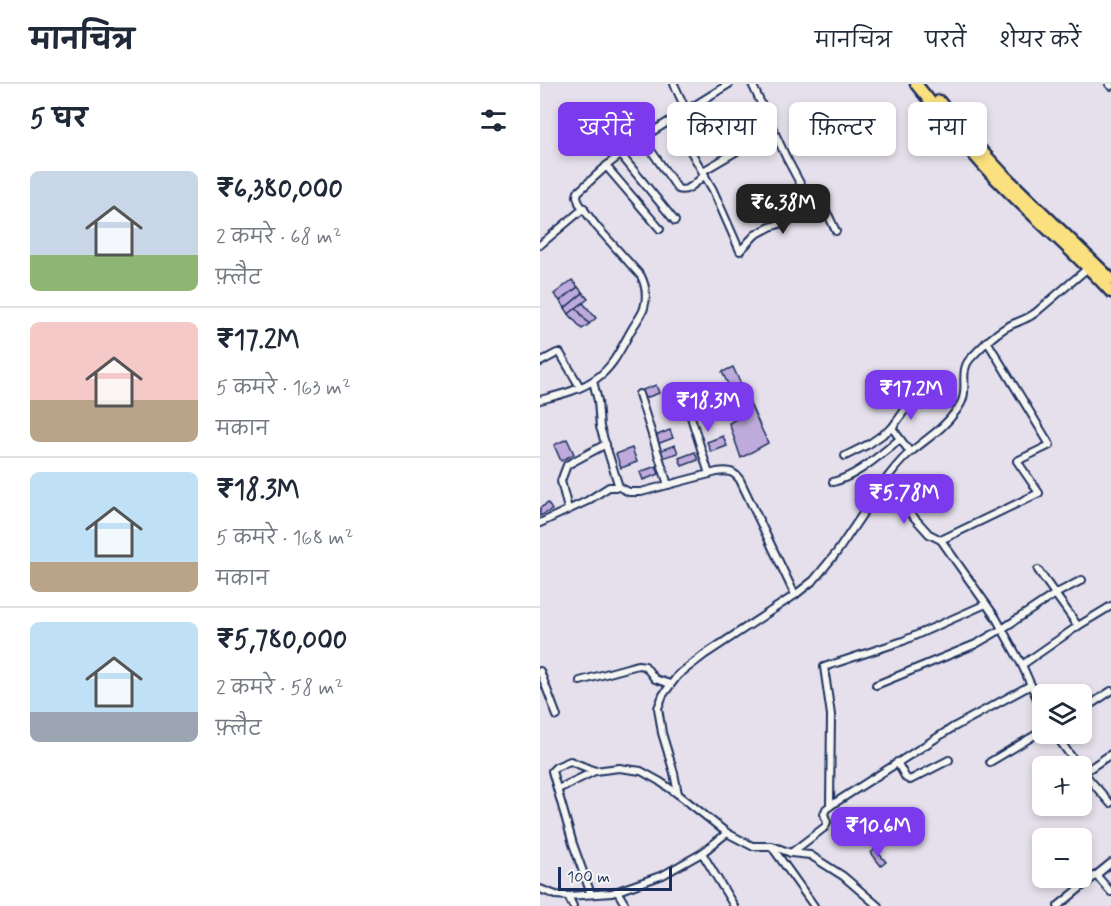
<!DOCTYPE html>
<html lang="hi">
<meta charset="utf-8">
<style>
:root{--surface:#fff;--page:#f6f6f7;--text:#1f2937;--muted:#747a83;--line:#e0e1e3;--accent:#7c3aed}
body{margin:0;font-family:Mynerve,"Playpen Sans Deva",sans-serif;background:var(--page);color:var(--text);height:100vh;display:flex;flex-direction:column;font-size:22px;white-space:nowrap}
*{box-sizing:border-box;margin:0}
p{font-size:20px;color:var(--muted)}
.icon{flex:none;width:33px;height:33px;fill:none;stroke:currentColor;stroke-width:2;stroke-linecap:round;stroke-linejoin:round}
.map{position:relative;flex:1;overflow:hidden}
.panel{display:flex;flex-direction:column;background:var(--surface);width:540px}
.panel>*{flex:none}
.guide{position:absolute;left:18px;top:18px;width:462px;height:54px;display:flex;gap:12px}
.fabs{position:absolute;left:492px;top:600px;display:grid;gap:12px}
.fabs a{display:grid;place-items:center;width:60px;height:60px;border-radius:9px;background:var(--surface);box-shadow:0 3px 9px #0003;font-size:30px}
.scale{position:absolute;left:18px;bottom:15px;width:114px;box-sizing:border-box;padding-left:6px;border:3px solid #1b2f5e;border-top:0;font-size:16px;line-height:21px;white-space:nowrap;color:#1b2f5e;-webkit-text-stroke:4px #f6f6f2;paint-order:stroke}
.price{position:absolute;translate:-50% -51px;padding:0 14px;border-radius:12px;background:var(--accent);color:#fff;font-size:20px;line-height:39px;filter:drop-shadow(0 2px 3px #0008)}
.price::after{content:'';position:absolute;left:50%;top:36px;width:18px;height:14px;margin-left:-9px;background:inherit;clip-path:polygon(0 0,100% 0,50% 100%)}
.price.on{background:#222;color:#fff}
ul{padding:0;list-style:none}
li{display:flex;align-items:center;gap:18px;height:150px;padding:0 30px}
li+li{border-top:2px solid var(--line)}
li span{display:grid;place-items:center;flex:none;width:168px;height:120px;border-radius:9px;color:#555}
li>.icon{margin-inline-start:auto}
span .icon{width:72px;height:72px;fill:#fffc;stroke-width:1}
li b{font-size:26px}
h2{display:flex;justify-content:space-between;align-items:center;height:72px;padding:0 30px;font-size:26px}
.chip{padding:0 21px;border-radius:9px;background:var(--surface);box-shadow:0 3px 9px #0003;font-size:21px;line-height:54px}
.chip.on{background:var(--accent);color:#fff}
header{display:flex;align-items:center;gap:36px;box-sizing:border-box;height:84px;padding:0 30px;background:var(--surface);border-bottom:2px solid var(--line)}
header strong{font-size:28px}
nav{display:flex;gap:33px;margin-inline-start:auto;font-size:21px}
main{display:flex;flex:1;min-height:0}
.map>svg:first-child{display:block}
.building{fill:#beabdb;stroke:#1b2f5e;stroke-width:1.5}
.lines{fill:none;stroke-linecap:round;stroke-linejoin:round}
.street-casing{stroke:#1b2f5e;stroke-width:10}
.primary-casing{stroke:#1b2f5e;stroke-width:15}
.street{stroke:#f6f6f2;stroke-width:6}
.primary{stroke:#fbe080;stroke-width:10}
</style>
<header>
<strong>मानचित्र</strong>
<nav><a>मानचित्र</a><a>परतें</a><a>शेयर करें</a></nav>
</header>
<main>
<section class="panel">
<h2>5 घर<svg class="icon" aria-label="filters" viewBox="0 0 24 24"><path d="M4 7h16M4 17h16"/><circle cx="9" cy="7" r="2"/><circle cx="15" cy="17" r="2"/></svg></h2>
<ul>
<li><span style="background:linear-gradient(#c9d6e8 70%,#8fb573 0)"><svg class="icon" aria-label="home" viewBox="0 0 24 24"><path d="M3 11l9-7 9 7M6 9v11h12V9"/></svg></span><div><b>₹6,380,000</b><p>2 कमरे · 68 m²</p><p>फ़्लैट</p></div></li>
<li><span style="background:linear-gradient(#f6c9c9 65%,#b9a48a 0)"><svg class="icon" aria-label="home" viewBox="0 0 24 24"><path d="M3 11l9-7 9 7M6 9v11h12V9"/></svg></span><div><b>₹17.2M</b><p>5 कमरे · 163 m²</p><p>मकान</p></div></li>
<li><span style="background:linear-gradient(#bfe0f5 75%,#b9a48a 0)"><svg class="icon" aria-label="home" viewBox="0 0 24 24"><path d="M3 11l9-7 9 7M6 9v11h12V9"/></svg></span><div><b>₹18.3M</b><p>5 कमरे · 168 m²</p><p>मकान</p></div></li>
<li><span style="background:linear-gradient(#bfe0f5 75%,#9aa5b1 0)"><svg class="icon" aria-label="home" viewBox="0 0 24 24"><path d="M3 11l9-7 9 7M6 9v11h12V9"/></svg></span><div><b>₹5,780,000</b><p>2 कमरे · 58 m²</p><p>फ़्लैट</p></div></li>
</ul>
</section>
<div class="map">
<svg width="571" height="822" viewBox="0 0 571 822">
<rect width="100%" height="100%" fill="#e5e0eb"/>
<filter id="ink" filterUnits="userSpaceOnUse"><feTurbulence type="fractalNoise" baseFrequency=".0167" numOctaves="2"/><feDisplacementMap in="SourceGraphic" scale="12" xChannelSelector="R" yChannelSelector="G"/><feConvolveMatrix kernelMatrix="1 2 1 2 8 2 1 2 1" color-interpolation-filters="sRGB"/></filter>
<g filter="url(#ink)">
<g class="building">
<polygon points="32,196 38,203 20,217 14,210"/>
<polygon points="38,203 43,209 25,224 20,217"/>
<polygon points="43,209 48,215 29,230 25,224"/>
<polygon points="43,219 56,234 49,240 36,224"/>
<polygon points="36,224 49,240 42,245 29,230"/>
<polygon points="193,283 228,359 201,374 189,339 198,334 187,310 192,308 182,288"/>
<polygon points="116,301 119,309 103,315 100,307"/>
<polygon points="130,346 133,354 117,360 115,352"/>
<polygon points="183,352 187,362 171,368 167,358"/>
<polygon points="27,355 34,370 21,377 14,361"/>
<polygon points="135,361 138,369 122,374 119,367"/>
<polygon points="92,364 97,378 81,384 76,370"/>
<polygon points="155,368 158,376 142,382 139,374"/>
<polygon points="116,382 119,390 103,396 100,388"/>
<polygon points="8,419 12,426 0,432 0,424"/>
<polygon points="335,765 346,778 341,782 331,769"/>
</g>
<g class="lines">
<defs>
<g id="street">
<polyline points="134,0 146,26"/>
<path d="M212 0 246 73 269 116C273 120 278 120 283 124 289 129 292 140 296 147"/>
<polyline points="569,0 571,2"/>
<polyline points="134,34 150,66 173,106 200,167 215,151 230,143 252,136 272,119"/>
<polyline points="76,39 89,65"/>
<path d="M103 55 138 105C148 109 157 97 165 91"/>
<polyline points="81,71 135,137"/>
<polyline points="66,82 120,145"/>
<polyline points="163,87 233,46"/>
<polyline points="0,161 44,124"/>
<polyline points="447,257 510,361 477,377 499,409 401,456 456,534 482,581 502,626"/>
<polyline points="0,278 17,269 20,269 40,303"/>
<polyline points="53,297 58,317 60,343 79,403"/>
<polyline points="99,310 128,401"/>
<polyline points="145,314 169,390"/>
<path d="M0 316C19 311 41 306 57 294 74 282 82 262 92 245 96 238 102 231 104 224 107 214 106 202 101 192L57 143 39 119 37 112 38 108 71 78 115 46 189 0"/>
<polyline points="370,368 352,344 379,306"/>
<polyline points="305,372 329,360 352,344"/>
<path d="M293 398C319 391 339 371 360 355"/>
<polyline points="343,399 389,450 401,456"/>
<polyline points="28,425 21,397 27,381 66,360"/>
<path d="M0 439 47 417 69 403H79L89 408H101L177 388C187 386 194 387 200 396L255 511"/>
<polyline points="498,486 538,542"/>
<polyline points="482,581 538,542 571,522"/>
<polyline points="0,587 17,632"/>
<polyline points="40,597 98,581 105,582 115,595 130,600"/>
<polyline points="336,601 436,560 462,545 515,510 542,496"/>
<polyline points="542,626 571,607"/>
<polyline points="515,650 538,682"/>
<polyline points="357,678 366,694 370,696 409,676"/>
<polyline points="450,678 502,647"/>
<polyline points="542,687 570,719"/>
<polyline points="543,689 571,670"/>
<polyline points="18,705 55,687"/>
<polyline points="500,707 502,705"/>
<path d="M138 710 134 689 122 649 118 624 123 611 138 591 164 571 255 511 274 496 297 468 347 394C354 385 362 374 372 367 389 353 403 345 416 327 419 323 422 318 423 314 427 301 420 286 430 275 441 263 452 252 465 244 479 236 489 236 501 224L548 184"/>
<polyline points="290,722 291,631 284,583 363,557 446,520"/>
<polyline points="232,763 274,822"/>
<polyline points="162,769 194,822"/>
<polyline points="251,769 285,743 287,738 284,730 286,725 290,722 412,644 491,601"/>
<polyline points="556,791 571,808"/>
<polyline points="0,805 16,811 28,812 72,809 123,791 162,769 187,749"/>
<polyline points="77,807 86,822"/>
<polyline points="51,810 33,760 12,687 16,683 30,677 55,687 79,684 101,687 119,697 138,710 187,749 212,762 232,762 251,769 270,771 303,792 338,822"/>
<polyline points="28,812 33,822"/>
<polyline points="518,822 571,779"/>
</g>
<g id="primary">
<path d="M376 0C403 33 429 68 459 98 496 136 536 169 571 208"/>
<polyline points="399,17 424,48 465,92 571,195"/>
</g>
</defs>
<use href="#street" class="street-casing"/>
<use href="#primary" class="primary-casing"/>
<use href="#street" class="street"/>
<use href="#primary" class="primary"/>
</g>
</g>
</svg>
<div class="fabs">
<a><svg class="icon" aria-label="layers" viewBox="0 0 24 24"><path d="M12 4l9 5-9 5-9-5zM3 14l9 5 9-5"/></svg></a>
<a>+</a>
<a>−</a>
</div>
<div class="scale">100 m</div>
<b class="price on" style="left:243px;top:151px">₹6.38M</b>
<b class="price" style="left:371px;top:337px">₹17.2M</b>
<b class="price" style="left:168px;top:349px">₹18.3M</b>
<b class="price" style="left:364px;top:441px">₹5.78M</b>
<b class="price" style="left:338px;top:774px">₹10.6M</b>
<div class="guide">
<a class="chip on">खरीदें</a>
<a class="chip">किराया</a>
<a class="chip">फ़िल्टर</a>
<a class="chip">नया</a>
</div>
</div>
</main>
